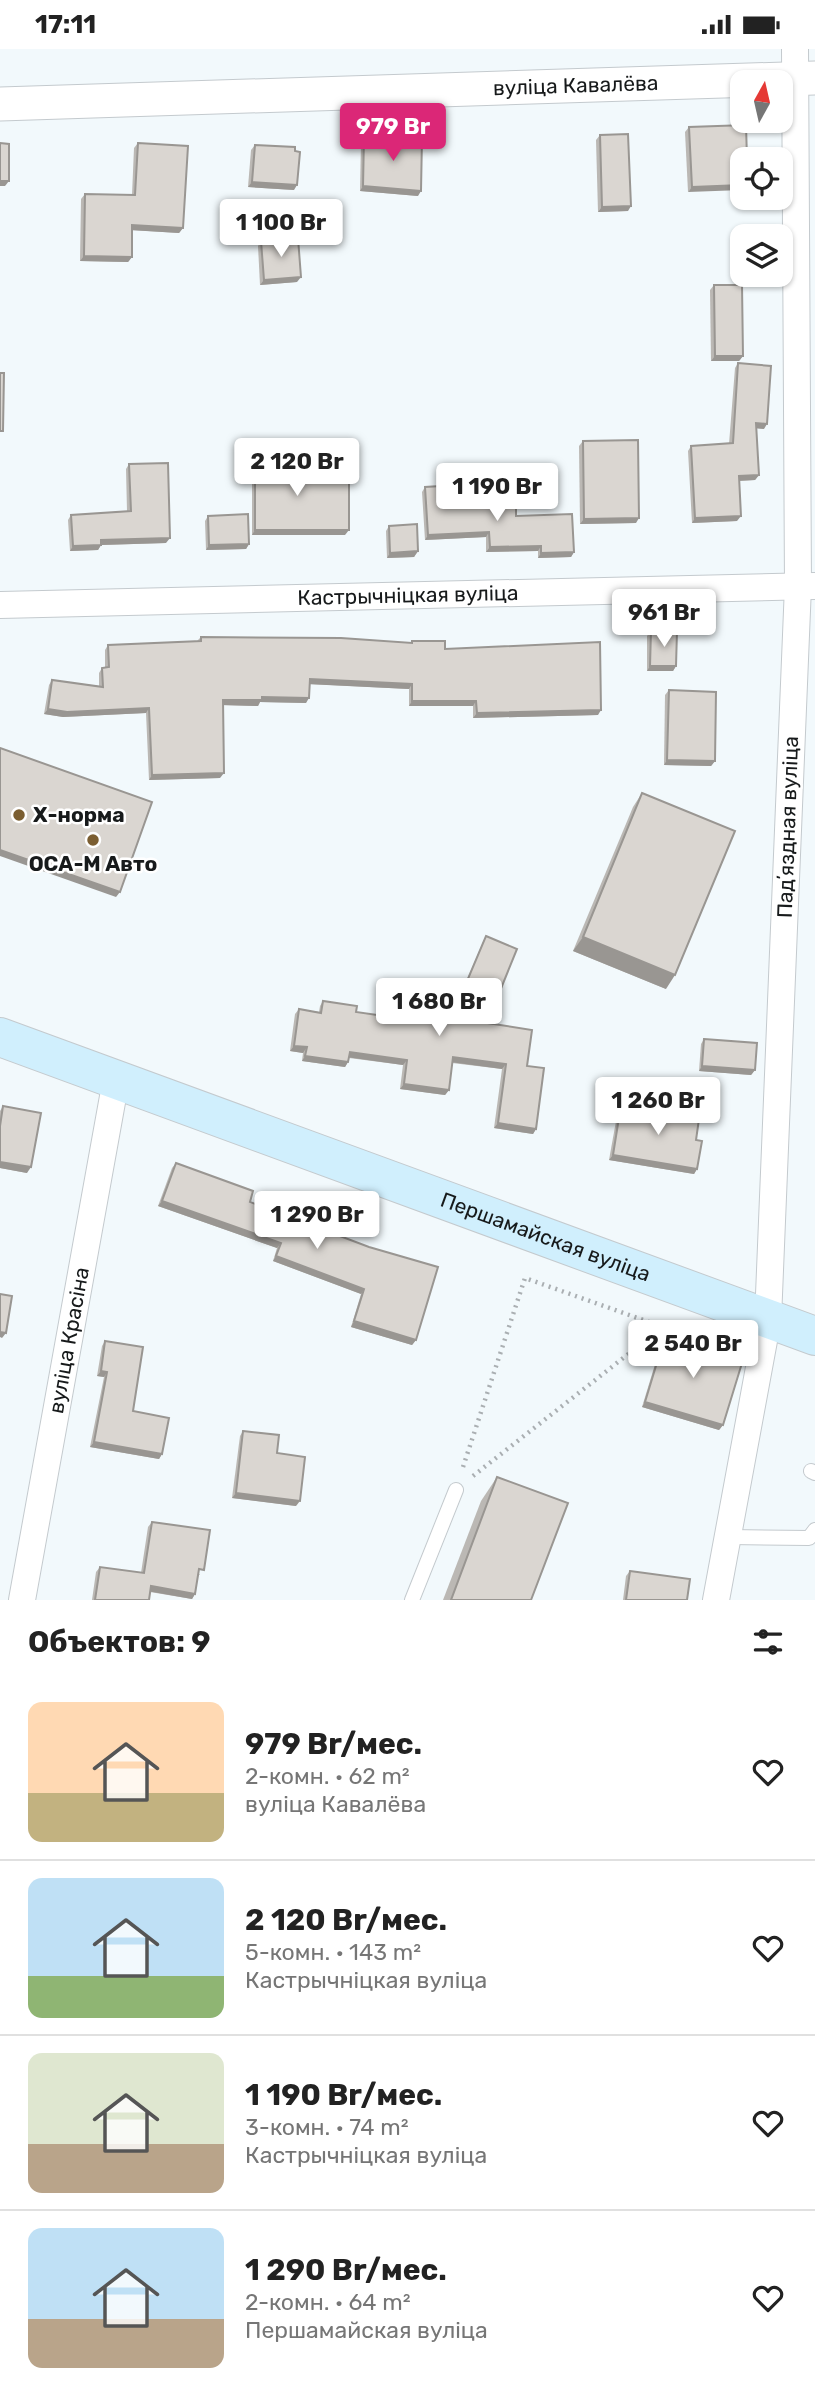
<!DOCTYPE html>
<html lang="ru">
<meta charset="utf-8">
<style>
:root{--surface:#fff;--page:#f6f6f6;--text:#222;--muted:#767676;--line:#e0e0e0;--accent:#db2777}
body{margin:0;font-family:Rubik,sans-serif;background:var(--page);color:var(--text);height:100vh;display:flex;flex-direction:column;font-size:26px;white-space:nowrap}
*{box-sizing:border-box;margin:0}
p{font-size:23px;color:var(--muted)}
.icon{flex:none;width:38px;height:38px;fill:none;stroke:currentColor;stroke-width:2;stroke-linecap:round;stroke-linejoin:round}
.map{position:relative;height:1551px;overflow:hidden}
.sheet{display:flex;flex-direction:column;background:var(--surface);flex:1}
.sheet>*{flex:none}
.needle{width:46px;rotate:8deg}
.controls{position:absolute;left:730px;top:21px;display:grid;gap:14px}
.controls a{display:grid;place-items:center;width:63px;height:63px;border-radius:14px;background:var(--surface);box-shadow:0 2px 5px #0004;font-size:35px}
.price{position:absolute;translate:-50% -60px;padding:0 16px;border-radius:7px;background:#fff;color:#222;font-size:23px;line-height:46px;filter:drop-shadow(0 2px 4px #0008)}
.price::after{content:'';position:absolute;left:50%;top:42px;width:21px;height:16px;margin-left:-10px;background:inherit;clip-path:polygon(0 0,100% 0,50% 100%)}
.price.on{background:var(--accent);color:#fff}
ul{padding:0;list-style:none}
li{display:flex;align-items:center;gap:21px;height:175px;padding:0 28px}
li+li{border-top:2px solid var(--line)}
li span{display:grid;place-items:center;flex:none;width:196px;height:140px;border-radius:14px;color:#555}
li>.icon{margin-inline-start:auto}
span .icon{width:84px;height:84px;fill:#fffc;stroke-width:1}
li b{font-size:30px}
h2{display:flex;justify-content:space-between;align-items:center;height:84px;padding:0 28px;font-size:30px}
.status{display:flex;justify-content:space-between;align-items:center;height:49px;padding:0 35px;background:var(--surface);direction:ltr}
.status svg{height:19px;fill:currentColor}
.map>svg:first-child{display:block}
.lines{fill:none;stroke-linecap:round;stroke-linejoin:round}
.service-casing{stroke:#c4cace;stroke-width:16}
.minor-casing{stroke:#c4cace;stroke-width:28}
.tertiary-casing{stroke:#c4cace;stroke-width:35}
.secondary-casing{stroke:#c4cace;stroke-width:40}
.path{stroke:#aaafb2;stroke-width:4.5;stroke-dasharray:2 5;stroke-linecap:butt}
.service{stroke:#fff;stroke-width:14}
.minor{stroke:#fff;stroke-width:26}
.tertiary{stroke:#fff;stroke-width:33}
.secondary{stroke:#d0effd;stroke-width:38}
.wall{fill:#bbb8b4}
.shaded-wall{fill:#999692}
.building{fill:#dad6d1;stroke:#999692;stroke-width:2}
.poi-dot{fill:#7b5e31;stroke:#fff;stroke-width:2.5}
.labels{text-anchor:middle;stroke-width:5;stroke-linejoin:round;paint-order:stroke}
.street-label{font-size:21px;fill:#171a1b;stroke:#fff}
.poi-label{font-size:21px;font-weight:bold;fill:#171a1b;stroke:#fff;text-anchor:start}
</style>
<div class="status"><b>17:11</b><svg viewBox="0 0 49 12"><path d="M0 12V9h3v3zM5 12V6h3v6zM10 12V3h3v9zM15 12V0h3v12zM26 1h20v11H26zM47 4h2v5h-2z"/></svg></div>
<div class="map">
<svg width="815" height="1551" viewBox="0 0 815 1551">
<rect width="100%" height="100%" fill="#f2f9fc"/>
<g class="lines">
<defs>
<g id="service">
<polyline points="811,1422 815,1424"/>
<polyline points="730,1488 809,1489 815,1481"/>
<polyline points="412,1551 456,1441"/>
</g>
<g id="minor">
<path id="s1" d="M0 556 814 537"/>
<path id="s2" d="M22 1551 116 1031"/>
<polyline points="716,1551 768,1270 798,537 795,0"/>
</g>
<g id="tertiary">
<path id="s3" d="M0 55 815 29"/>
</g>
<g id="secondary">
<path id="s4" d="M0 988 815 1287"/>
</g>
</defs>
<use href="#service" class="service-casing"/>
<use href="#minor" class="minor-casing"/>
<use href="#tertiary" class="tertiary-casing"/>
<use href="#secondary" class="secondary-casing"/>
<g class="path">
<polyline points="463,1418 525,1229 663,1278"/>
<polyline points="473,1427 664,1277"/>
</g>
<use href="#service" class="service"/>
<use href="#minor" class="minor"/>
<use href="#tertiary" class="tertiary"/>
<use href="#secondary" class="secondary"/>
</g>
<g class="wall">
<polygon points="746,76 688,143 685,83 689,78"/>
<polygon points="600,86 628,162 598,163 596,91"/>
<polygon points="364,88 418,147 360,142 361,93"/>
<polygon points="138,94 183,179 179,184 132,181 132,208 128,213 80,212 81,150 85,145 132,146 134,99"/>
<polygon points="255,96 294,141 248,138 251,101"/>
<polygon points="261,192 297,233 260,236 258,197"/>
<polygon points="714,236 743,307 739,312 711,312 710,241"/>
<polygon points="738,314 764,380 756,379 759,426 755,431 739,432 737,472 692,474 688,402 691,397 729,395 735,319"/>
<polygon points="583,392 636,474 580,475 579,397"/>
<polygon points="255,403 293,430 345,486 252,486 252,409"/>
<polygon points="129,415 166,494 101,496 98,501 70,502 68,471 71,466 127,462 126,420"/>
<polygon points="425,438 459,456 516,467 574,503 571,508 538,509 538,502 486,503 486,488 425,491 422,443"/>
<polygon points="208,467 249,495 246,500 206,501 205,472"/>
<polygon points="389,477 418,502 414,508 387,509 386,482"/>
<polygon points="651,582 676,617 673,622 647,622 647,587"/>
<polygon points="201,588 410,594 412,592 445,600 598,666 473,669 473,657 409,657 409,640 310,635 306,654 260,653 258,657 223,656 220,729 149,731 146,664 63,668 44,665 49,636 52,631 99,637 99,624 102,619 105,618 105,601 108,596 197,592"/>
<polygon points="669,641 715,712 711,717 664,716 665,646"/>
<polygon points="642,744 666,940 573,902 633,758"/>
<polygon points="486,887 487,974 527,1017 536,1080 533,1085 494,1079 502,1020 452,1014 449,1041 445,1046 400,1040 403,1016 349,1009 348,1013 345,1018 302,1012 303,1004 290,1002 295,965 299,960 319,963 320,957 323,952 356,963 409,971 410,963 414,958 453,963 483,893"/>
<polygon points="704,990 755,1021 751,1026 699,1022 701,995"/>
<polygon points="621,1056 696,1091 697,1120 694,1125 609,1111 618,1061"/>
<polygon points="3,1057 27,1124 0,1119 0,1062"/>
<polygon points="176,1114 250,1153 369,1198 416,1291 412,1296 351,1278 361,1245 273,1212 277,1199 158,1157 172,1119"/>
<polygon points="666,1284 709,1304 723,1376 719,1381 642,1358 663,1289"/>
<polygon points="105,1292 133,1362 162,1405 159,1410 90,1398 104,1328 97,1327 102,1297"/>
<polygon points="243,1382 277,1404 296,1457 232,1449 240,1387"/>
<polygon points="497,1428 531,1551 443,1551 481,1452"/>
<polygon points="152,1473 200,1526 198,1526 195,1545 192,1550 150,1543 149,1551 92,1551 96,1523 100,1518 141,1524 148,1478"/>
<polygon points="630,1522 687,1551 623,1551 626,1527"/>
</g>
<g class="shaded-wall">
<polygon points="0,132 9,132 5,137 0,137"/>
<polygon points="252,133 297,136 294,141 248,138"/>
<polygon points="742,136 742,141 688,143 692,138"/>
<polygon points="363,137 421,142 418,147 360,142"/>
<polygon points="631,157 628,162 598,163 602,158"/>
<polygon points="132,176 183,179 179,184 129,181"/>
<polygon points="84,207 132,208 128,213 80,212"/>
<polygon points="301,228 297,233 260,236 264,231"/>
<polygon points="715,307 743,307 739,312 711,312"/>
<polygon points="756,374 767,375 764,380 753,379"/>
<polygon points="759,426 755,431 735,432 739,427"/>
<polygon points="741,467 737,472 692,474 695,469"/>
<polygon points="639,469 636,474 580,475 584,470"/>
<polygon points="255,481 349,481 345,486 252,486"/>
<polygon points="489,483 486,488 425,491 428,486"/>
<polygon points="170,489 166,494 101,496 98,501 70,502 73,497 101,491"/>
<polygon points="249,495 246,500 206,501 209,496"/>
<polygon points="541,497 538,502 486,503 490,498"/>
<polygon points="418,502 414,508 387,509 390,504"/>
<polygon points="574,503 571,508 538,509 541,504"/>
<polygon points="650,617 676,617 673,622 647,622"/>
<polygon points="310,630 412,635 409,640 306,635"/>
<polygon points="262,648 309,649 306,654 260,653 258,657 220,656 223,651"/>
<polygon points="412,652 476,652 473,657 409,657"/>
<polygon points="149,659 146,664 63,668 44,665 48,660"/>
<polygon points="601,661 598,666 473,669 477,664"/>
<polygon points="667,711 715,712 711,717 664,716"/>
<polygon points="224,724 220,729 149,731 152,726"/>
<polygon points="0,801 120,843 116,848 0,807"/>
<polygon points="583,888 675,926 666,940 573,902"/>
<polygon points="294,997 307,998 303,1004 290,1002"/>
<polygon points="350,1003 407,1011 403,1016 346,1008"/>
<polygon points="305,1007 348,1013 345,1018 302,1012"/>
<polygon points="453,1008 506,1015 502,1020 450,1013"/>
<polygon points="702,1017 755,1021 751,1026 699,1022"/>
<polygon points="404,1035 449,1041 445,1046 400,1040"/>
<polygon points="498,1074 536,1080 533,1085 494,1079"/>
<polygon points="613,1106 697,1120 694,1125 609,1111"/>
<polygon points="0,1113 31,1118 27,1124 0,1119"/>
<polygon points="162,1152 281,1194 277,1199 158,1157"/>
<polygon points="276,1207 364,1240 361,1245 273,1212"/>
<polygon points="354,1272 416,1291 412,1296 351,1278"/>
<polygon points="0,1283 6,1284 2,1289 0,1288"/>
<polygon points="101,1322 107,1323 104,1328 97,1327"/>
<polygon points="645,1353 723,1376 719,1381 642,1358"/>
<polygon points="94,1393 162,1405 159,1410 90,1398"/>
<polygon points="236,1444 300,1452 296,1457 232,1449"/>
<polygon points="151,1537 195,1545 192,1550 147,1542"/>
</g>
<g class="building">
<polygon points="746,76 747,110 742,110 742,136 692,138 689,78"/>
<polygon points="628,85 631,157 602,158 600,86"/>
<polygon points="364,88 422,89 421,142 363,137"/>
<polygon points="0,94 9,95 9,132 0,132"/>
<polygon points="138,94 188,97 183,179 132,176 132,208 84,207 85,145 135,146"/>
<polygon points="255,96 295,98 295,102 300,103 297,136 252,133"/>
<polygon points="298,189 301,228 264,231 261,192"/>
<polygon points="714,236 742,236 743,307 715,307"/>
<polygon points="738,314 771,317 767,375 756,374 759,426 739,427 741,467 695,469 691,397 733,394"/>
<polygon points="0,324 4,324 3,382 0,382"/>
<polygon points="638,391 639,469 584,470 583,392"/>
<polygon points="255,403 293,404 293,430 349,430 349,481 255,481"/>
<polygon points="168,414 170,489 101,491 101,496 73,497 71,466 131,462 129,415"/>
<polygon points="457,436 459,456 516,455 516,467 572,465 574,503 541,504 541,497 490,498 489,483 428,486 425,438"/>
<polygon points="248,465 249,495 209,496 208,467"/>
<polygon points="417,475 418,502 390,504 389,477"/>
<polygon points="651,582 677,582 676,617 650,617"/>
<polygon points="201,588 341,589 412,594 412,592 445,592 445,600 600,593 601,661 477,664 476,652 412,652 412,635 310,630 309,649 262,648 262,651 223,651 224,724 152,726 149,659 67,663 48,660 52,631 103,638 102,619 109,618 108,596 201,592"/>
<polygon points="669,641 716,643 715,712 667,711"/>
<polygon points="0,699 152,753 120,843 0,801"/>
<polygon points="642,744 735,782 675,926 583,888"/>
<polygon points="486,887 517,900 487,974 532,981 527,1017 544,1019 536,1080 498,1074 506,1015 453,1008 449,1041 404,1035 407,1011 350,1003 348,1013 305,1007 307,998 294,997 299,960 321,964 323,952 357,957 356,963 412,971 414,958 454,963"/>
<polygon points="704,990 757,994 755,1021 702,1017"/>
<polygon points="621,1056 699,1070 696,1091 702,1092 697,1120 613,1106"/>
<polygon points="3,1057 41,1064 31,1118 0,1113 0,1077"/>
<polygon points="176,1114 253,1142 250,1153 369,1198 438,1218 416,1291 354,1272 364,1240 276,1207 281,1194 162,1152"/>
<polygon points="0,1245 12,1247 6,1284 0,1283"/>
<polygon points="666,1284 711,1299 709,1304 742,1314 723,1376 645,1353"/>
<polygon points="105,1292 143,1298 133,1362 169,1369 162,1405 94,1393 107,1323 101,1322"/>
<polygon points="243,1382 279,1386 277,1404 305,1408 300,1452 236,1444"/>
<polygon points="497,1428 568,1454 531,1551 451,1551"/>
<polygon points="152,1473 210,1481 204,1521 199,1520 195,1545 151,1537 149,1551 95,1551 100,1518 144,1524"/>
<polygon points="630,1522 690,1530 687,1551 626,1551"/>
</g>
<g class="poi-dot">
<circle cx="19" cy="766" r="7"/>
<circle cx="93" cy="791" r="7"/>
</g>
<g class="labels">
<g class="street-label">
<text dy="7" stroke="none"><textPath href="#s3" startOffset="576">вуліца Кавалёва</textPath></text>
<text dy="7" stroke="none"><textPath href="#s1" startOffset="408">Кастрычніцкая вуліца</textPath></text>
<text transform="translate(788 778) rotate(-88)" y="7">Падʼяздная вуліца</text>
<text dy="7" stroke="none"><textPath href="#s4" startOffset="581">Першамайская вуліца</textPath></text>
<text dy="7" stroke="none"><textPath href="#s2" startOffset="264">вуліца Красіна</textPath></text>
</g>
<g class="poi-label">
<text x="33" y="773">Х-норма</text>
<text x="93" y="822" text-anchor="middle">ОСА-М Авто</text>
</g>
</g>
</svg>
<div class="controls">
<a><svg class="needle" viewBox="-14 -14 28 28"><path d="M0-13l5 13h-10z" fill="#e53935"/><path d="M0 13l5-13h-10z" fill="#767676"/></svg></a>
<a><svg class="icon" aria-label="locate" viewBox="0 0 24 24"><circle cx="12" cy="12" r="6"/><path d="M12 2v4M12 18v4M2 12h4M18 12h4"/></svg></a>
<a><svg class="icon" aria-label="layers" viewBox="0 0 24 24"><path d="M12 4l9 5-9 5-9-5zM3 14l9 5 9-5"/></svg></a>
</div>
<b class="price on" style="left:393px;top:114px">979 Br</b>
<b class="price" style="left:281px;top:210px">1 100 Br</b>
<b class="price" style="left:297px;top:449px">2 120 Br</b>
<b class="price" style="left:497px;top:474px">1 190 Br</b>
<b class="price" style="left:664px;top:600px">961 Br</b>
<b class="price" style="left:439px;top:989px">1 680 Br</b>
<b class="price" style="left:658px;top:1088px">1 260 Br</b>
<b class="price" style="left:317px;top:1202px">1 290 Br</b>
<b class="price" style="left:693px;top:1331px">2 540 Br</b>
</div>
<section class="sheet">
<h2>Объектов: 9<svg class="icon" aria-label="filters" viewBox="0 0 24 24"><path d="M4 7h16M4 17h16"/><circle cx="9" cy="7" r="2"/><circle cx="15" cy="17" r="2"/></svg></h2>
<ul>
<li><span style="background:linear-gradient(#ffd9b3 65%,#c2b280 0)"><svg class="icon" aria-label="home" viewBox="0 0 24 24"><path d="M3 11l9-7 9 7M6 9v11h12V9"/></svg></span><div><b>979 Br/мес.</b><p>2-комн. · 62 m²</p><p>вуліца Кавалёва</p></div><svg class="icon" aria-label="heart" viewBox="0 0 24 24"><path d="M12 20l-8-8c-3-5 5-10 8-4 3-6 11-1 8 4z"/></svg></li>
<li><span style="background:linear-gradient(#bfe0f5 70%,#8fb573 0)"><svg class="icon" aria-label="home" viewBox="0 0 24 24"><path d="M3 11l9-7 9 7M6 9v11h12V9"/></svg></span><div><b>2 120 Br/мес.</b><p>5-комн. · 143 m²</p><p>Кастрычніцкая вуліца</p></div><svg class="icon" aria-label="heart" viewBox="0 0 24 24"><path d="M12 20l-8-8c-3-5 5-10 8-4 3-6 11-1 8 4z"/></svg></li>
<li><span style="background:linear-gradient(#dfe7d0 65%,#b9a48a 0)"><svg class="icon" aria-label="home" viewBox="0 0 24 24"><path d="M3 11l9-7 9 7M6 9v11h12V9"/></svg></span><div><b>1 190 Br/мес.</b><p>3-комн. · 74 m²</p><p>Кастрычніцкая вуліца</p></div><svg class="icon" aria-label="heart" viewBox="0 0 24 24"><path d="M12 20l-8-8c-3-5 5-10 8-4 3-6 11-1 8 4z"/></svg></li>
<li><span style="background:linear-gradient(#bfe0f5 65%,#b9a48a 0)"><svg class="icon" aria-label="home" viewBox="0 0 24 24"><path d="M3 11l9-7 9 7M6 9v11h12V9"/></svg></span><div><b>1 290 Br/мес.</b><p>2-комн. · 64 m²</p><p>Першамайская вуліца</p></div><svg class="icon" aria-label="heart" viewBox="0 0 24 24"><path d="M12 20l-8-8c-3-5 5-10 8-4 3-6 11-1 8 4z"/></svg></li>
</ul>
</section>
